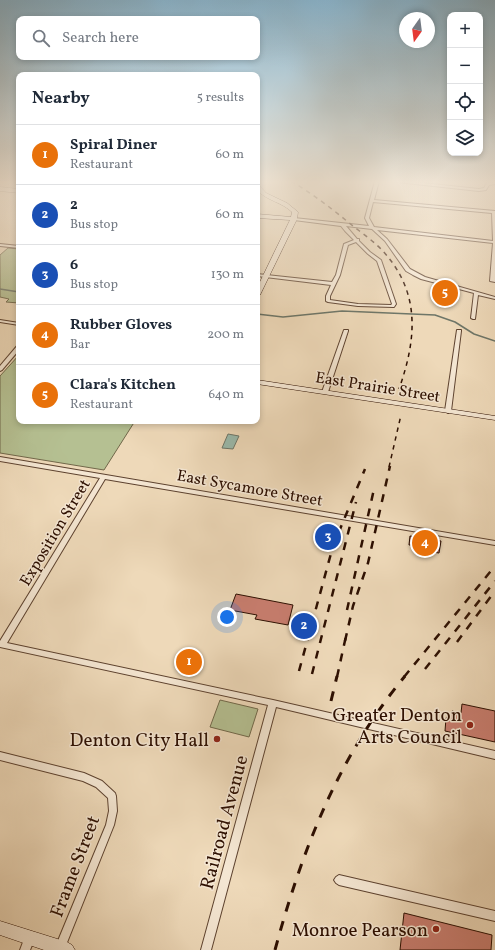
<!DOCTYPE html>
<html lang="en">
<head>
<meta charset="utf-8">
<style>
	:root { --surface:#fff; --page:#f2f2f3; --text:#1f2937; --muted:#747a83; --line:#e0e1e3; --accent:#8f2418 }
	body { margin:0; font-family:Vollkorn,serif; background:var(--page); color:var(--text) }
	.controls { position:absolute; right:12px; top:12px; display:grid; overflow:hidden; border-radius:8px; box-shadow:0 2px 6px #0003 }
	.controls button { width:36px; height:36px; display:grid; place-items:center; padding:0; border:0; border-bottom:1px solid var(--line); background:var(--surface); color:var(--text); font:20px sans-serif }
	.compass { position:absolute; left:399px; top:12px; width:36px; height:36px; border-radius:50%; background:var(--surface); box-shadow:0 2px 6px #0003; rotate:194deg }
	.you { position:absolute; left:227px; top:617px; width:14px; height:14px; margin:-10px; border:3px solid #fff; border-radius:50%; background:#1a73e8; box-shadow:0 0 0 6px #1a73e833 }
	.badge { display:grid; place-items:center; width:26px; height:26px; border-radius:50%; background:var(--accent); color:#fff; font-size:13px; font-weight:700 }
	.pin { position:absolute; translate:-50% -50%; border:2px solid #fff; box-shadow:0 1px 4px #0006 }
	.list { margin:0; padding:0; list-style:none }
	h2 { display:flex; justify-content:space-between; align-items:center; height:52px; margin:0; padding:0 16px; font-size:17px }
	h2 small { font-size:13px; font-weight:400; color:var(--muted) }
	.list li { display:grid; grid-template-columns:26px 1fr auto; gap:12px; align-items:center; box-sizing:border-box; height:60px; padding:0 16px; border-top:1px solid var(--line) }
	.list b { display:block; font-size:15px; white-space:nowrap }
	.list p { margin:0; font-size:13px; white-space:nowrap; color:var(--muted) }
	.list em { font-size:13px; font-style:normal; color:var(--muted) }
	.icon { flex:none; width:22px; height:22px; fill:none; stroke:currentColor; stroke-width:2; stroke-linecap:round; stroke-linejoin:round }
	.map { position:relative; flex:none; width:495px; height:950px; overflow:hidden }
	.search { position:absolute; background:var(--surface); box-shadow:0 2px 6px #0003; left:16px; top:16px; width:244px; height:44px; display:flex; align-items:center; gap:10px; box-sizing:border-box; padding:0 14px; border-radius:8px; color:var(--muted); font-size:15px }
	.panel { position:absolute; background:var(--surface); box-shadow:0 2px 6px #0003; left:16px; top:72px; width:244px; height:352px; border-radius:8px }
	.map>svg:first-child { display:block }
	.green { fill:#b5c092; stroke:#71684a }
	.water { fill:#9abaac; stroke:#6e7668 }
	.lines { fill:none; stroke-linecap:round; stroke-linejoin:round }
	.stream { stroke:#6e7668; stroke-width:1.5 }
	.building { fill:#c97e70; stroke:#2d0f01 }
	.street-casing { stroke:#5d422f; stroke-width:2 }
	.secondary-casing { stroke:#2d0f01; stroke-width:1 }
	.street { fill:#f4e6d2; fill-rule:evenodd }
	.secondary { fill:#f4e6d2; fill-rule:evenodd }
	.rail-far2 { stroke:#2d0f01; stroke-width:1.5; stroke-dasharray:4.5 4.5; stroke-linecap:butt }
	.rail-far1 { stroke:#2d0f01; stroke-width:2.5; stroke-dasharray:8 8; stroke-linecap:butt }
	.rail { stroke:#2d0f01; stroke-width:3; stroke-dasharray:10 10; stroke-linecap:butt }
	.poi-dot { fill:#8f2418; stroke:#f4e6d2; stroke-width:1.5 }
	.labels { text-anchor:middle; stroke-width:3; stroke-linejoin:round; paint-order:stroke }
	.street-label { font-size:16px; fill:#2d0f01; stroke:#f4e6d2 }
	.near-poi-label { font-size:19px; fill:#2d0f01; stroke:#f4e6d2; text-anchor:end }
	.near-street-label { font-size:19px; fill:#2d0f01; stroke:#f4e6d2 }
</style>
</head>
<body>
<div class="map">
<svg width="495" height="950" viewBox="0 0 495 950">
	<rect width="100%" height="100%" fill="#eed9b9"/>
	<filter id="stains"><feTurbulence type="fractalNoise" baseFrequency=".005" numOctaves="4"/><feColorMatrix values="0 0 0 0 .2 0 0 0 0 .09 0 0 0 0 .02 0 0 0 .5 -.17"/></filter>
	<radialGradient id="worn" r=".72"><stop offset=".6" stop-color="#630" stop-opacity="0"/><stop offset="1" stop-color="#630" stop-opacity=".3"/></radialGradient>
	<g class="green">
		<path d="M 8,248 L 19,249 L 19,303 L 6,302 L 9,299 L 0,297 L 0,255 Z"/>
		<path d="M 19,355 L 19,421 L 135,421 L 104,470 L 0,453 L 0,376 Z"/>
		<path d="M 220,700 L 258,709 L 249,737 L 210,727 Z"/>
	</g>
	<path class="water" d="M 228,434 L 239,436 L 233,449 L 222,448 Z"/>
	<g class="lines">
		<g class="stream">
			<path d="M 0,289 L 19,292"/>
			<path d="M 257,314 L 283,317 L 342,311 L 435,315 L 455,322 L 474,334 L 495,341"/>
		</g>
	</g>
	<g class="building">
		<path d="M 410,536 L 441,541 L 439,553 L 413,549 L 413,545 L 409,545 Z"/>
		<path d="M 236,594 L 293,605 L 288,625 L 255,619 L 257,615 L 230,610 Z"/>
		<path d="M 462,704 L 495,711 L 495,742 L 445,731 L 446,718 L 452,711 L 461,713 Z"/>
		<path d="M 404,913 L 492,935 L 491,950 L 400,950 Z"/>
	</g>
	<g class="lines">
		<defs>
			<g id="street">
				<path d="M 375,181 L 379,181 L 374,200 L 495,211 L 495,282 L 490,281 L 493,243 L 377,230 L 387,239 L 410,269 L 425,277 L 495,297 L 495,299 L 478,295 L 475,319 L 473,319 L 471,318 L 474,293 L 421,279 L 413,275 L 406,271 L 385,241 L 372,229 L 346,226 L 357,239 L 359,239 L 359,241 L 370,252 L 381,260 L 396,304 L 394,307 L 358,306 L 328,302 L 326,301 L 326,296 L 331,285 L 257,276 L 257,274 L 332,282 L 336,275 L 344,244 L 354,240 L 345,231 L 341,226 L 294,220 L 292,219 L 294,218 L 369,226 L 365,218 ZM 373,202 L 492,213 L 493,241 L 374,227 L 369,218 ZM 356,242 L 368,254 L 377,261 L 392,304 L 391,305 L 358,304 L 330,300 L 330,296 L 340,275 L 348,245 Z"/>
				<path d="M 404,181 L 479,189 L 484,188 L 487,183 L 495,182 L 495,184 L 489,185 L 486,190 L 479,191 L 388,181 Z"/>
				<path d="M 0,244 L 19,246 L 19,248 L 0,246 Z"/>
				<path d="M 0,320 L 19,323 L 19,325 L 0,322 Z"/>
				<path d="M 344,330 L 348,330 L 348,331 L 328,392 L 327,393 L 323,393 L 322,392 Z"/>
				<path d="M 457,330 L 461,330 L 461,331 L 451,411 L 448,413 L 445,411 Z"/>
				<path d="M 17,346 L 19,346 L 19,350 L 2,370 L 0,371 L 0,366 Z"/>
				<path d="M 0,457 L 495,541 L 495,545 L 105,479 L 7,643 L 273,700 L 495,751 L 495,759 L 276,707 L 211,950 L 201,950 L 268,705 L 0,647 L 0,641 L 100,478 L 0,461 Z"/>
				<path d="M 0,752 L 84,773 L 102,781 L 115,793 L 116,796 L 117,811 L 114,825 L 64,950 L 56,950 L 55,948 L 106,825 L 109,811 L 108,798 L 96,787 L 83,781 L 0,760 Z"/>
				<path d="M 339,875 L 495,911 L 495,921 L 339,885 L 336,883 L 334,880 L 336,877 Z"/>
				<path d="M 30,933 L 34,934 L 35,938 L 30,950 L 20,950 L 26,934 Z"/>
			</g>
			<g id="secondary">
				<path d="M 257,183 L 266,193 L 287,203 L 298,212 L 297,219 L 260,295 L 257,297 L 257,288 L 290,220 L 257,218 L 257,214 L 291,217 L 292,212 C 282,202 267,201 257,190 Z"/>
				<path d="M 0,187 L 19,189 L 19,193 L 0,191 Z"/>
				<path d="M 257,380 L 495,416 L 495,420 L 257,384 Z"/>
				<path d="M 0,921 L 67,942 L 72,945 L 75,950 L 44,950 L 0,935 Z"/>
			</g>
		</defs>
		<use href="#street" class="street-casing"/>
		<use href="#secondary" class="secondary-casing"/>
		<use href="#street" class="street"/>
		<use href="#secondary" class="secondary"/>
		<g class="rail-far2">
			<path d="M 291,181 C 311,193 330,207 348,222 C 359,231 371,239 381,249 C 421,291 417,338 399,389"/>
			<path d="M 389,467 L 401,415"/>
		</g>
		<g class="rail-far1">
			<path d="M 347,610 L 374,489"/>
			<path d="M 345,641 L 353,606 L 368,563 L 390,466"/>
			<path d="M 457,642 L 495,591"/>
			<path d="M 425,669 L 495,581"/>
			<path d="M 299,671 L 333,546 L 365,469"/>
			<path d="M 312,674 L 356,502"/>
			<path d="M 337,677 L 346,636"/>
			<path d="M 404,677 L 495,566"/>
		</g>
		<g class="rail">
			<path d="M 331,701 L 337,676"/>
			<path d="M 275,950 C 302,850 338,757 405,676"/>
		</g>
	</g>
	<linearGradient id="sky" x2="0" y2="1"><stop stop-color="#89b6d0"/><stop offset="0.58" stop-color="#f7eee0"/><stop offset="1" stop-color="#f7eee0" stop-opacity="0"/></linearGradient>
	<rect width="495" height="314" fill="url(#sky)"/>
	<g class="poi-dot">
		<circle cx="470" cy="725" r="4"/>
		<circle cx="217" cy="739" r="4"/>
		<circle cx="436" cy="929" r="4"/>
	</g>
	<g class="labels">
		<g class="street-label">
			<text transform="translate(378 386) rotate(9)" y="6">East Prairie Street</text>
			<text transform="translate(250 487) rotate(10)" y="6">East Sycamore Street</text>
			<text transform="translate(54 532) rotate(-59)" y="6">Exposition Street</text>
		</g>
		<g class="near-poi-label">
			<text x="462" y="721">Greater Denton<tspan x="462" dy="22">Arts Council</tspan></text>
			<text x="209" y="746">Denton City Hall</text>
			<text x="428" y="936">Monroe Pearson</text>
		</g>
		<g class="near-street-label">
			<text transform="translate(223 822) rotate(-75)" y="7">Railroad Avenue</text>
			<text transform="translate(74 866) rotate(-69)" y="7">Frame Street</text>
		</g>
	</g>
	<rect width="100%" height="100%" filter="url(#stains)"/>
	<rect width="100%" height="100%" fill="url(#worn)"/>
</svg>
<div class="controls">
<button>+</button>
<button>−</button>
<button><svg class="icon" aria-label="locate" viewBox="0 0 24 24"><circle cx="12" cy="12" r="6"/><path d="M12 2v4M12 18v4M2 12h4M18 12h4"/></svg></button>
<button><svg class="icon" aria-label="layers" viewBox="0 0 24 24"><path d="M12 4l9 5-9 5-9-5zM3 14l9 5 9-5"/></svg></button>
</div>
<svg class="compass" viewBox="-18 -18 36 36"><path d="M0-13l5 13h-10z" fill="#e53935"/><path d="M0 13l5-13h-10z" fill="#747a83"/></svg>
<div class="you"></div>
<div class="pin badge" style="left:189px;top:662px;background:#e8710a">1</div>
<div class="pin badge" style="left:304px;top:626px;background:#1a4fb4">2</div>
<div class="pin badge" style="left:328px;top:537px;background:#1a4fb4">3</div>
<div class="pin badge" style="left:425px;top:543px;background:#e8710a">4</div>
<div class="pin badge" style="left:445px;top:293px;background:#e8710a">5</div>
<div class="search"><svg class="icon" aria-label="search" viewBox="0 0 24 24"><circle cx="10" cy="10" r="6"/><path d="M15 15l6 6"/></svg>Search here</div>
<section class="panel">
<h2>Nearby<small>5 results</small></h2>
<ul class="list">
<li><span class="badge" style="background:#e8710a">1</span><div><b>Spiral Diner</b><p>Restaurant</p></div><em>60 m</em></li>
<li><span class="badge" style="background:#1a4fb4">2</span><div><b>2</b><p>Bus stop</p></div><em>60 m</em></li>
<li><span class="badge" style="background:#1a4fb4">3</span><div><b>6</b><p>Bus stop</p></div><em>130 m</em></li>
<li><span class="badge" style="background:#e8710a">4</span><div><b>Rubber Gloves</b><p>Bar</p></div><em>200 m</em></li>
<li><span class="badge" style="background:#e8710a">5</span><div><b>Clara's Kitchen</b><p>Restaurant</p></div><em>640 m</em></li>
</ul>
</section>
</div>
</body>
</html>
